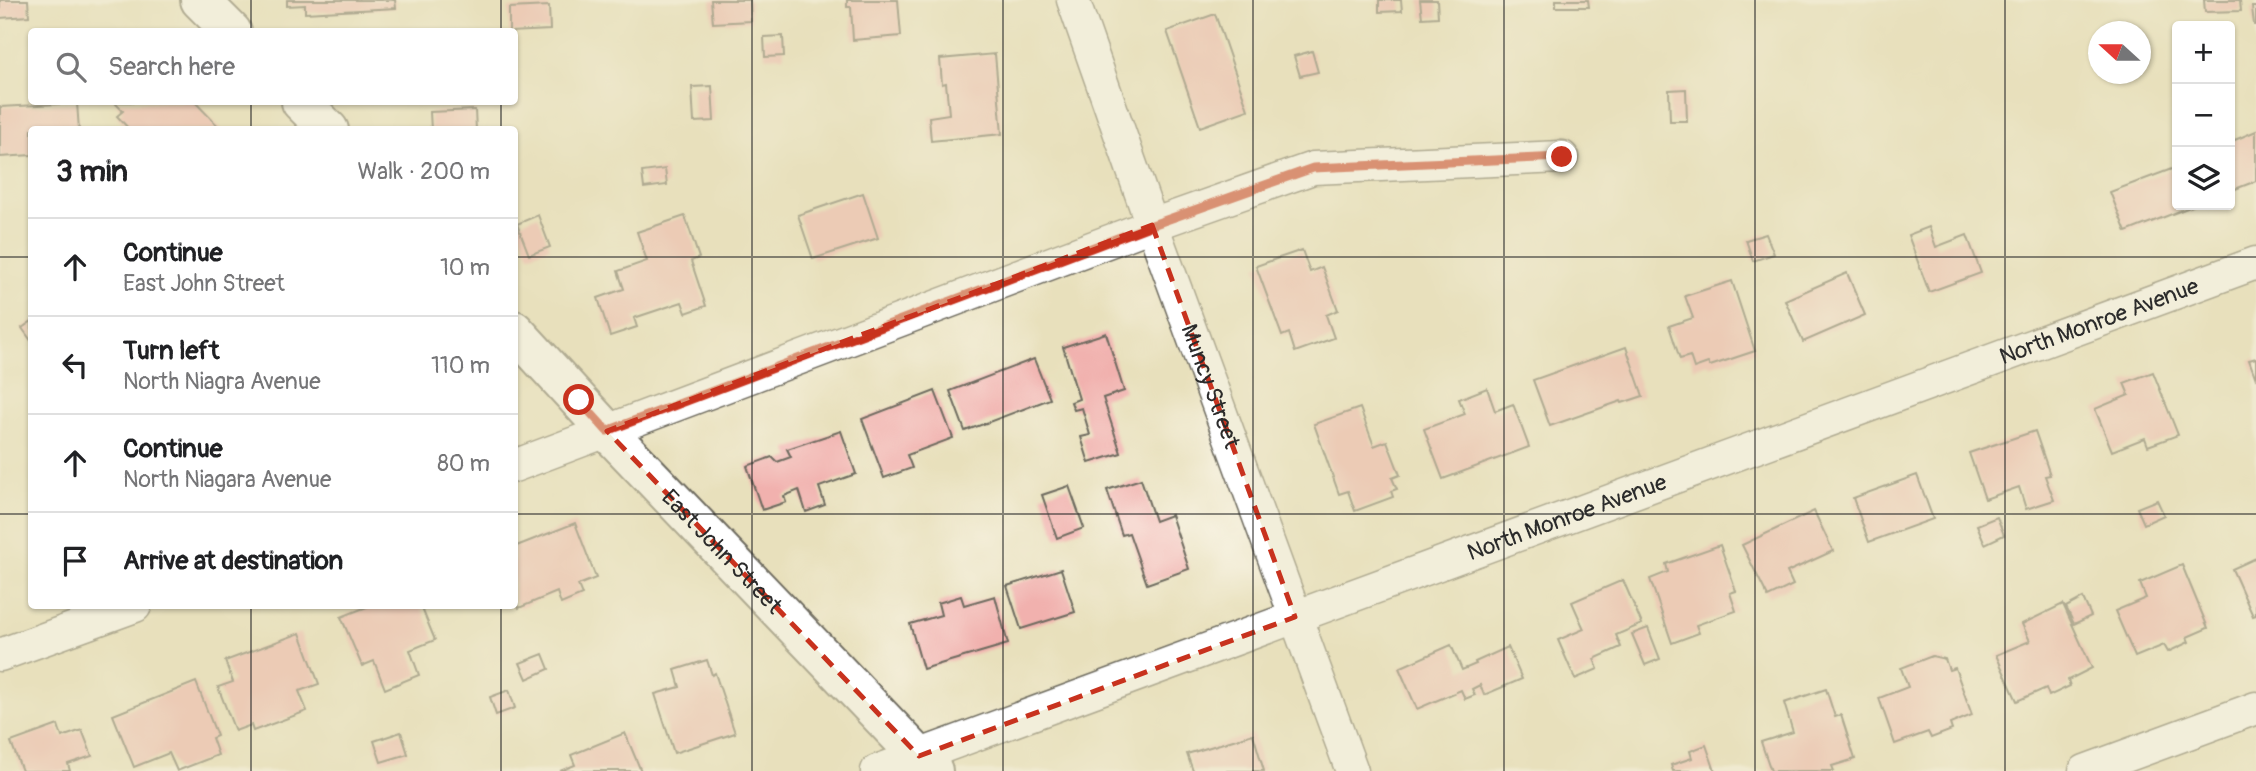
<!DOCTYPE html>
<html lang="en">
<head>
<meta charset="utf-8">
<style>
	:root { --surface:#fff; --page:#f2f2f2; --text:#202124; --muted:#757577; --line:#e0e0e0 }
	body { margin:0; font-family:Pangolin,sans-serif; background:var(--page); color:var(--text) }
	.controls { position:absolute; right:21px; top:21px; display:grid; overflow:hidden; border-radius:7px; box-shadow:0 2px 5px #0004 }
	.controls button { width:63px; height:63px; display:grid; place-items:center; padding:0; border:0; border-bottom:2px solid var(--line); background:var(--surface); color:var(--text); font:35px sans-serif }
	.compass { position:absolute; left:2088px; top:21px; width:63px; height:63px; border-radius:50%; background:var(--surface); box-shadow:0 2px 5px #0004; rotate:291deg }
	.stop { position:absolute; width:21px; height:21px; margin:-16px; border:5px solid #c8321e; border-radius:50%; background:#fff }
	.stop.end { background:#c8321e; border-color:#fff; box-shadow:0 2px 7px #0008 }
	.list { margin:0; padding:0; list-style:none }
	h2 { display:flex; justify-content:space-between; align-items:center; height:91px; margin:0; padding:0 28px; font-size:30px }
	h2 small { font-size:23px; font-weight:400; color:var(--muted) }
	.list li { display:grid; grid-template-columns:46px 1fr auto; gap:21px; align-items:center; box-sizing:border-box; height:98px; padding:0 28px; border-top:2px solid var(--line) }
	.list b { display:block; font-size:26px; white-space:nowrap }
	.list p { margin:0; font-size:23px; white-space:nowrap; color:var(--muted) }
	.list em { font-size:23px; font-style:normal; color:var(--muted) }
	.icon { flex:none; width:38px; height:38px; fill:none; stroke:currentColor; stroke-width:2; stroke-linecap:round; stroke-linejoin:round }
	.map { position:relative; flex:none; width:2256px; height:771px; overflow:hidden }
	.search { position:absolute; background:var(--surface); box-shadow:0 2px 5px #0004; left:28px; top:28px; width:490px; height:77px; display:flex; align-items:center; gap:18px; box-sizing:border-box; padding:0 24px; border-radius:7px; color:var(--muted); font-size:26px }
	.panel { position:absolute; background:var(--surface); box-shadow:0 2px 5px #0004; left:28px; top:126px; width:490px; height:483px; border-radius:7px }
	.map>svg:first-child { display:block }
	.building { fill:#f1b1ae }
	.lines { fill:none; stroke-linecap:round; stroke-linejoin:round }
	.minor-casing { stroke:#6d6a5e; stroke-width:35 }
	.tertiary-casing { stroke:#6d6a5e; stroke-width:42 }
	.minor { stroke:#fff; stroke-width:32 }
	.tertiary { stroke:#fff; stroke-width:38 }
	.route { stroke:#c8321e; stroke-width:9 }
	.marked { fill:none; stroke:#c8321e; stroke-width:5; stroke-dasharray:14 9; stroke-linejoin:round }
	.grid { fill:none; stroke:#2b2b2b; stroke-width:2; stroke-opacity:0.55 }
	.labels { text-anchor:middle; stroke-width:5; stroke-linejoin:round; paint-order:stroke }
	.street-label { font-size:23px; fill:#2b2b2b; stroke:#fbf7ec }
</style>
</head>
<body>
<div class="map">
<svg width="2256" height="771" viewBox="0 0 2256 771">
	<rect width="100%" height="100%" fill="#fbf7ec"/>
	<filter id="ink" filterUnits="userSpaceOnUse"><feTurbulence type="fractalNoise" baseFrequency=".0143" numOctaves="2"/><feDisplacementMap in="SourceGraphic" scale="14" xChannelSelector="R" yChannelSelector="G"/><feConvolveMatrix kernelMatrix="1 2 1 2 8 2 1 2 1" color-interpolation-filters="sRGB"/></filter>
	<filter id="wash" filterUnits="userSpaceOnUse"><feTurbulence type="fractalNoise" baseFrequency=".00686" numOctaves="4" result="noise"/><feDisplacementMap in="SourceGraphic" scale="28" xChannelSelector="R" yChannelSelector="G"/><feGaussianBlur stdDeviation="1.57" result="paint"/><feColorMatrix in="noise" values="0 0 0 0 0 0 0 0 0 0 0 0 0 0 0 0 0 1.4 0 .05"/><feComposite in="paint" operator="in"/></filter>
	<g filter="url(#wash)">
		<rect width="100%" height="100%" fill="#e8e0bc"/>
		<g id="blocks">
			<g class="building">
				<path d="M 0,0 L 28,0 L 29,16 L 0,18 Z"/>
				<path d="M 287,0 L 395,0 L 396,8 L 305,13 L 305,5 L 287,6 Z"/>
				<path d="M 711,0 L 750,0 L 751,21 L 713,23 Z"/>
				<path d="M 847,0 L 898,0 L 901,36 L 853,40 L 851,7 L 847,7 Z"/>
				<path d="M 1379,0 L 1401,0 L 1402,11 L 1379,12 Z"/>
				<path d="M 1420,0 L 1437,0 L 1438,17 L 1422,18 Z"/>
				<path d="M 1556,0 L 1588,0 L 1589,7 L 1556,7 Z"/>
				<path d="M 2204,0 L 2240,0 L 2241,11 L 2205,12 Z"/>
				<path d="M 549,6 L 550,30 L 509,32 L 509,8 Z"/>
				<path d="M 2252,7 L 2256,7 L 2256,25 L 2254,25 Z"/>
				<path d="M 1215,14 L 1248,110 L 1200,127 L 1167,31 Z"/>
				<path d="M 783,36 L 784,56 L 765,57 L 764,37 Z"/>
				<path d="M 1312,51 L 1318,72 L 1300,76 L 1294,56 Z"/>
				<path d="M 995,54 L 1002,134 L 931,141 L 929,117 L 949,114 L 946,83 L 942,84 L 940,59 Z"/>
				<path d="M 712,86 L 714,121 L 694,122 L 692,87 Z"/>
				<path d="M 1686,89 L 1687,121 L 1670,121 L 1669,90 Z"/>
				<path d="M 118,102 L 195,102 L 222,130 L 130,130 L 117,116 L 123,111 L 116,104 Z"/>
				<path d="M 77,103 L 79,130 L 32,130 L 32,155 L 0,157 L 0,107 Z"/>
				<path d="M 475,110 L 476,130 L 431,130 L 430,112 Z"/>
				<path d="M 2256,131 L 2256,181 L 2230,191 L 2230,142 Z"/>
				<path d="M 2177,167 L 2177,205 L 2195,205 L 2126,232 L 2110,192 Z"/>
				<path d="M 665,169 L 667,185 L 644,188 L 642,172 Z"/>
				<path d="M 863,193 L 878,238 L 813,259 L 798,215 Z"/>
				<path d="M 538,215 L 550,247 L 529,255 L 517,224 Z"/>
				<path d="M 685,216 L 699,258 L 691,261 L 706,306 L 686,313 L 682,302 L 634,318 L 637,327 L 610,336 L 598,298 L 624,289 L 618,271 L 647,261 L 637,232 Z"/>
				<path d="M 1929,227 L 1936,247 L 1967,235 L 1981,273 L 1929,292 L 1908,235 Z"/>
				<path d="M 1766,234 L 1774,254 L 1753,261 L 1746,240 Z"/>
				<path d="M 1302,250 L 1310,272 L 1322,267 L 1338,310 L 1326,315 L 1334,338 L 1295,352 L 1289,333 L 1282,336 L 1256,266 Z"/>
				<path d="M 1847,273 L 1865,315 L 1803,342 L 1785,300 Z"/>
				<path d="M 1732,281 L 1755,351 L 1710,366 L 1708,363 L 1694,368 L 1690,356 L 1680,359 L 1669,326 L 1693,318 L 1685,296 Z"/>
				<path d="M 32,321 L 32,342 L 22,328 Z"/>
				<path d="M 1106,333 L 1124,391 L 1103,398 L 1121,453 L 1089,463 L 1081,437 L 1090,435 L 1082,408 L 1074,410 L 1071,402 L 1079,399 L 1063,347 Z"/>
				<path d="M 1626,347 L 1643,396 L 1622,403 L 1621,401 L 1550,426 L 1533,380 Z"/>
				<path d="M 2256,358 L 2256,379 L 2249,360 Z"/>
				<path d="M 1034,359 L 1050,399 L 965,431 L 950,391 Z"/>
				<path d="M 2153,372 L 2178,435 L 2148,446 L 2145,438 L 2112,451 L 2095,409 L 2129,395 L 2124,383 Z"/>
				<path d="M 1487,388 L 1495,411 L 1513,404 L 1529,447 L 1443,479 L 1424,429 L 1465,414 L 1459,399 Z"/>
				<path d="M 935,391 L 953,438 L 907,455 L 912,468 L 884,478 L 862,419 Z"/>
				<path d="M 1360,408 L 1374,446 L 1387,441 L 1400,475 L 1392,478 L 1397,489 L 1391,491 L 1393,497 L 1355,511 L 1348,491 L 1339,494 L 1314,424 Z"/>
				<path d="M 841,431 L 856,474 L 819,487 L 825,505 L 806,512 L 799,490 L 784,496 L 786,502 L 762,510 L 747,466 L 772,457 L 777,462 L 791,457 L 787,449 Z"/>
				<path d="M 2035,431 L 2050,475 L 2045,476 L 2054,500 L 2026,509 L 2019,487 L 1985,499 L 1969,453 Z"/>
				<path d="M 1917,475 L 1933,519 L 1869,542 L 1853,498 Z"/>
				<path d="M 1141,479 L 1155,521 L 1171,515 L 1189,569 L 1147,584 L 1129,533 L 1122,535 L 1107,490 Z"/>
				<path d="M 1069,486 L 1084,528 L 1057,538 L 1042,495 Z"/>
				<path d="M 2157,500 L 2164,515 L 2144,524 L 2137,508 Z"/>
				<path d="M 1814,511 L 1833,551 L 1787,572 L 1793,585 L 1768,597 L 1742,545 Z"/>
				<path d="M 1997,517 L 2004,535 L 1985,544 L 1977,525 Z"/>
				<path d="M 575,523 L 596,578 L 578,585 L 582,595 L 561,604 L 557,592 L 519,608 L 514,597 L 514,547 Z"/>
				<path d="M 1720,545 L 1736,591 L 1730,593 L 1736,611 L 1696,625 L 1699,633 L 1672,643 L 1650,579 L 1668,572 L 1666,564 Z"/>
				<path d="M 2256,558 L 2256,615 L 2253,616 L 2232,569 Z"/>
				<path d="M 2182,565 L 2208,628 L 2187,637 L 2189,642 L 2168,652 L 2164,645 L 2135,657 L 2115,611 L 2146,598 L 2140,583 Z"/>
				<path d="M 1061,569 L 1075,612 L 1021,629 L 1007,586 Z"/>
				<path d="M 1623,580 L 1642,624 L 1616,635 L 1621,647 L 1594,659 L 1598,669 L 1575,679 L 1558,640 L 1584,629 L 1572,602 Z"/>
				<path d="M 961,596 L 964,605 L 995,596 L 1008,644 L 923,669 L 910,624 L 941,615 L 938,603 Z"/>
				<path d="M 2083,598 L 2091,616 L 2074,624 L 2066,607 Z"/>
				<path d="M 2063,604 L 2092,668 L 2068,680 L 2070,686 L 2049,696 L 2046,688 L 2017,701 L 1996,655 L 2030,641 L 2022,624 Z"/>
				<path d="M 369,606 L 421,606 L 435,640 L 410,650 L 419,675 L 385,689 L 374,661 L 362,666 L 341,617 Z"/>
				<path d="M 1648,628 L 1660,659 L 1645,665 L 1632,634 Z"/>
				<path d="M 300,633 L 319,684 L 299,691 L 307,711 L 253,731 L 251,725 L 235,731 L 218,687 L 233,682 L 225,661 Z"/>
				<path d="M 1451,645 L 1462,670 L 1476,664 L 1475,662 L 1508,647 L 1522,679 L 1484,695 L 1480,685 L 1472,689 L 1475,695 L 1465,699 L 1461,690 L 1417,709 L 1399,668 Z"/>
				<path d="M 543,654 L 549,669 L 527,679 L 520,663 Z"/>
				<path d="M 1932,656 L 1945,659 L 1949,670 L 1955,668 L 1972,715 L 1950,724 L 1952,730 L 1931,738 L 1928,732 L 1895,744 L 1879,698 L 1908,687 L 1901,668 Z"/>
				<path d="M 707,660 L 712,675 L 715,673 L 735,733 L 674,753 L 655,694 L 680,687 L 675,670 Z"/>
				<path d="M 196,682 L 217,736 L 212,738 L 218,755 L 177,771 L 169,753 L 134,767 L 113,715 Z"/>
				<path d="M 1826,689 L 1835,717 L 1841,715 L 1855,759 L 1832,766 L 1834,771 L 1771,771 L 1761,742 L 1793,732 L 1784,703 Z"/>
				<path d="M 509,690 L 515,708 L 496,715 L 490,697 Z"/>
				<path d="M 58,725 L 62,737 L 82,730 L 92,756 L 68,764 L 70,771 L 22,771 L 11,742 Z"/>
				<path d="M 401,732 L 408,754 L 381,762 L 374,741 Z"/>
				<path d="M 625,733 L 641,771 L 560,771 L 575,765 L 571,755 Z"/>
				<path d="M 1253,734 L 1264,771 L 1193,771 L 1187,754 Z"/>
				<path d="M 1706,745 L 1715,771 L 1673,771 L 1671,765 L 1692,758 L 1690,751 Z"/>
			</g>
		</g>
	</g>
	<g filter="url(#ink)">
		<use href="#blocks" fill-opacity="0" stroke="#6d6a5e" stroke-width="2"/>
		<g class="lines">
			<defs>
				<g id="minor">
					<path id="s1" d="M 1073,0 L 1152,225 L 1352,771"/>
					<path d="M 514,466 L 1152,225 L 1313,168 L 1562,157"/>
					<path d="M 0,655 L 135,606"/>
					<path id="s2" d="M 877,771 L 2256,263"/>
					<path d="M 2085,771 L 2256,708"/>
				</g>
				<g id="tertiary">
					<path d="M 200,0 L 232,32"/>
					<path d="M 301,102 L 329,130"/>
					<path id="s3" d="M 514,330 L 607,431 L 933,771"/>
				</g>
			</defs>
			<use href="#minor" class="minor-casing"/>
			<use href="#tertiary" class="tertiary-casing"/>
			<use href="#minor" class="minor"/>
			<use href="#tertiary" class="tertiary"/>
		</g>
	</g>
	<g class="lines" filter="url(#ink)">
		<path class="route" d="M 579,400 L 607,431 L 1152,225 L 1313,168 L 1562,157"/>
	</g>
	<path d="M0 0H2256V771H0ZM 1152,225 L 1295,617 L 919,756 L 607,431 Z" fill="#e8e0bc" fill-opacity=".55" fill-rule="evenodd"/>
	<path class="marked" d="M 1152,225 L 1295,617 L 919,756 L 607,431 Z"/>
	<path class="grid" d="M 251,0 L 251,32M 501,0 L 501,32M 752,0 L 752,771M 1003,0 L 1003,771M 1253,0 L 1253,771M 1504,0 L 1504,771M 1755,0 L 1755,771M 2005,0 L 2005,771M 251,102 L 251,130M 501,102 L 501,130M 0,257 L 32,257M 514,257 L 2256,257M 0,514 L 32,514M 514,514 L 2256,514M 251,606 L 251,771M 501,606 L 501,771"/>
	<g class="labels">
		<g class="street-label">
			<text dy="8" stroke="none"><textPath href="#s2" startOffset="1302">North Monroe Avenue</textPath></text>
			<text dy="8" stroke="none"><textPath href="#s1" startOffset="410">Muncy Street</textPath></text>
			<text dy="8" stroke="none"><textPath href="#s2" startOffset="735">North Monroe Avenue</textPath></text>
			<text dy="8" stroke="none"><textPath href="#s3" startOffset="304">East John Street</textPath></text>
		</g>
	</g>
</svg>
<div class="controls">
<button>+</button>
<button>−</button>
<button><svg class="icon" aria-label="layers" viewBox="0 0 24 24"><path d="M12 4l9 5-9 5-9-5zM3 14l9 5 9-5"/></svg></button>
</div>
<svg class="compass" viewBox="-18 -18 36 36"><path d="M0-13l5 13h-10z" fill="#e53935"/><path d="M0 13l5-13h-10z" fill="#757577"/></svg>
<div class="stop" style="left:579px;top:400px"></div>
<div class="stop end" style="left:1562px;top:157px"></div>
<div class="search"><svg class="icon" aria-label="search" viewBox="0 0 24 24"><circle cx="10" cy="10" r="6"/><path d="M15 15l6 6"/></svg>Search here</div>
<section class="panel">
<h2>3 min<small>Walk · 200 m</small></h2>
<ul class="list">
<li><svg class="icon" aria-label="ahead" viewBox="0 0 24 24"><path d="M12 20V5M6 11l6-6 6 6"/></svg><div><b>Continue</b><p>East John Street</p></div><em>10 m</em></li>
<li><svg class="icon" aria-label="left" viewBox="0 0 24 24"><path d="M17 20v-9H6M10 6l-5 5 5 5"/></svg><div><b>Turn left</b><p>North Niagra Avenue</p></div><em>110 m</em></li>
<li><svg class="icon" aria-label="ahead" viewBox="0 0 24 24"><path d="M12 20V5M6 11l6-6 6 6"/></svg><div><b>Continue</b><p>North Niagara Avenue</p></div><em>80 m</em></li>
<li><svg class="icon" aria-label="arrive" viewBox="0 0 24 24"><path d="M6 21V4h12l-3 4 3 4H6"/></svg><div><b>Arrive at destination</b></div></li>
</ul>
</section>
</div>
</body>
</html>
